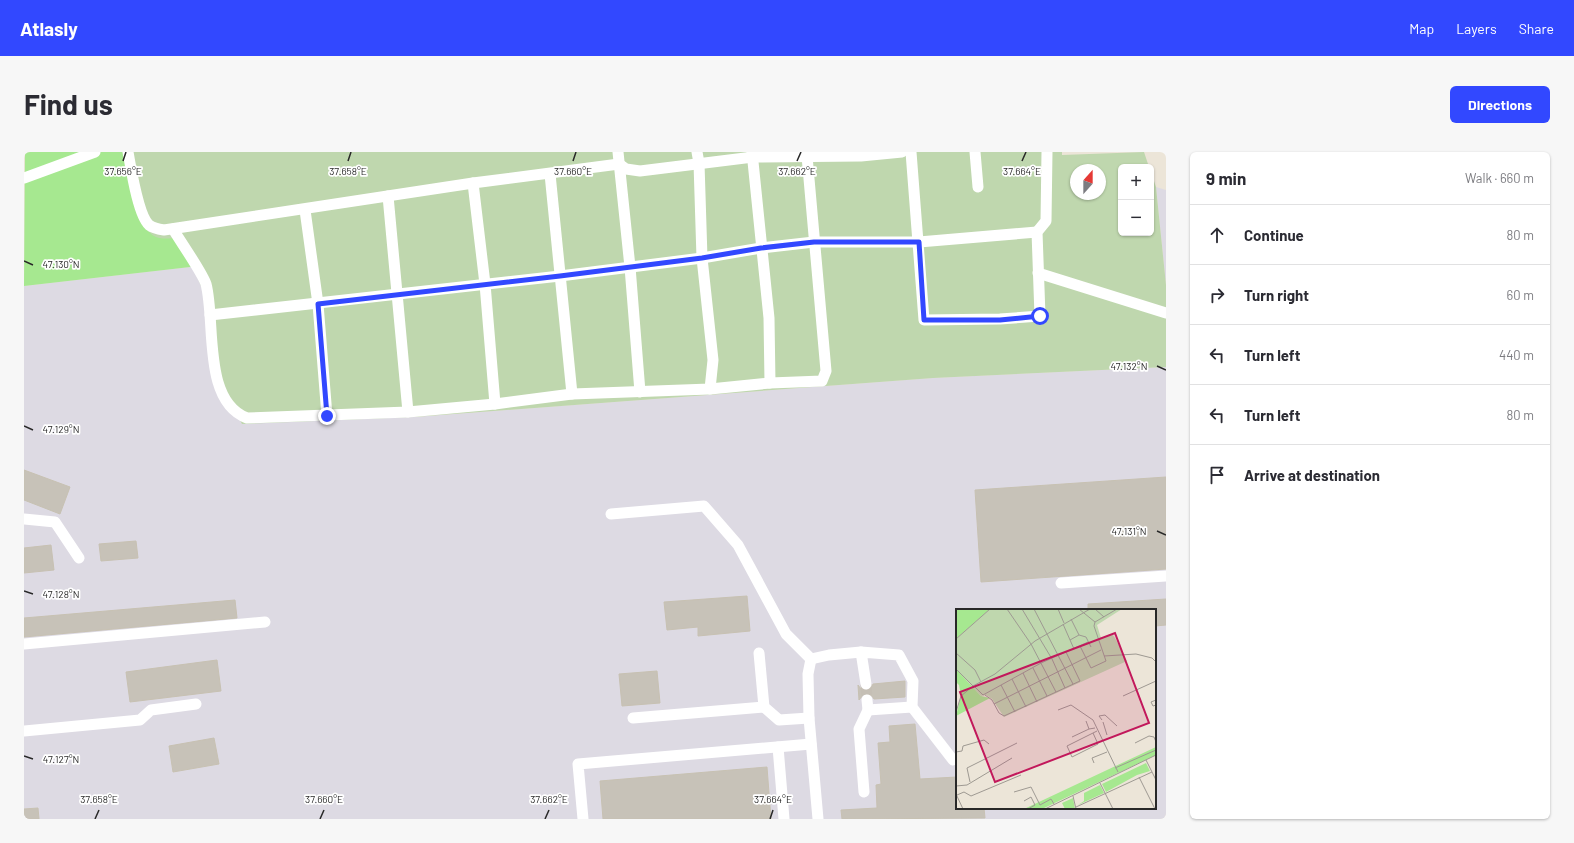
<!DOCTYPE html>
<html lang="en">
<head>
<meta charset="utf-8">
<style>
	:root { --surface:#fff; --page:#f7f7f7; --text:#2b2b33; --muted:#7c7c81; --line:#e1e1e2; --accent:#3248ff }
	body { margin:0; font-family:Barlow,sans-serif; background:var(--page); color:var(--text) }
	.controls { position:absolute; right:12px; top:12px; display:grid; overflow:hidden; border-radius:6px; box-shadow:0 1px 3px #0004 }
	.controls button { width:36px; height:36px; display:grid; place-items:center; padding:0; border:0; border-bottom:1px solid var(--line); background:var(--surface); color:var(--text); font:20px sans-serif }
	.compass { position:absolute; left:1046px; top:12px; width:36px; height:36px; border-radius:50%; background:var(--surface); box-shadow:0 1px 3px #0004; rotate:21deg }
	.stop { position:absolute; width:12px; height:12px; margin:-9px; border:3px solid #3248ff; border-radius:50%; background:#fff }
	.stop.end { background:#3248ff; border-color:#fff; box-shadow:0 1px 4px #0008 }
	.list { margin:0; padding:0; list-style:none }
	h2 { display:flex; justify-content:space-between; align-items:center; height:52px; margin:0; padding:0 16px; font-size:17px }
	h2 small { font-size:13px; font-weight:400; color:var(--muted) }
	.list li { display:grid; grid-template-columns:26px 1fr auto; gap:12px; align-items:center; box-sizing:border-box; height:60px; padding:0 16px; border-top:1px solid var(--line) }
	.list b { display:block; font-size:15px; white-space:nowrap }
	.list em { font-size:13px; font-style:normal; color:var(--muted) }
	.icon { flex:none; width:22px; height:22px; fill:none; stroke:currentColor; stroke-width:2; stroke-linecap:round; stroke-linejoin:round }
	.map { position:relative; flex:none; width:1142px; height:667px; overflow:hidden; border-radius:6px }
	header { display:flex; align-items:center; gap:24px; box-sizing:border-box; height:56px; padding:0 20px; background:var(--accent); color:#fff }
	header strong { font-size:19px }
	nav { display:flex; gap:22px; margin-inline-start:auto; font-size:14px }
	.intro { display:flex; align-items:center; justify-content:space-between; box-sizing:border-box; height:96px; padding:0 24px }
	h1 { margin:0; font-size:28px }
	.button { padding:10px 18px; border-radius:6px; background:var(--accent); color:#fff; font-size:14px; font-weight:700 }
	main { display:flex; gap:24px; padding:0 24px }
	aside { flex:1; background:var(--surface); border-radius:6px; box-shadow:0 1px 3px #0004 }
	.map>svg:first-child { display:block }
	.industrial { fill:#dddae3; fill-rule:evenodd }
	.green { fill:#a6e890 }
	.cemetery { fill:#bfd7ae; fill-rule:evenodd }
	.building { fill:#c7c2b8; stroke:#c7c1b2 }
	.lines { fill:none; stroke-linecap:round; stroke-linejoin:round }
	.minor-tunnel { stroke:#c5bfb5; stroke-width:11; stroke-dasharray:11 5.5; stroke-linecap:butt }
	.minor { stroke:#fff; stroke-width:11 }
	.route { stroke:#3248ff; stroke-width:5 }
	.ticks { fill:none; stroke:#282828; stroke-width:1.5 }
	.inset-road { fill:none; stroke:#9e9992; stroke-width:1 }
	.view { fill:#c2185b; fill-opacity:0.15; stroke:#c2185b; stroke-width:2 }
	.inset-edge { fill:none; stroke:#282828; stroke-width:2 }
	.ticks-label { font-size:10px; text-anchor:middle; fill:#282828; stroke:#fff; stroke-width:3.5; stroke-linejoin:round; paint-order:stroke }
</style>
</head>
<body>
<header>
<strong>Atlasly</strong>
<nav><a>Map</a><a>Layers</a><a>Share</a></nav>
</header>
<div class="intro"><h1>Find us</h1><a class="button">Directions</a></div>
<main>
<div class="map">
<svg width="1142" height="667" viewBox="0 0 1142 667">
	<rect width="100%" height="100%" fill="#ece5d8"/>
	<g class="industrial">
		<path d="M 1132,35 L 1142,38 L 1142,133 Z"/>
		<path d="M 175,114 L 390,265 L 909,226 L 1142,215 L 1142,667 L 0,667 L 0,134 ZM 933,458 L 1131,458 L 1131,656 L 933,656 Z"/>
	</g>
	<path class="green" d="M 1,0 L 99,0 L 115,64 L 157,85 L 175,114 L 0,134 Z"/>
	<path class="cemetery" d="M 99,0 L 1038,0 L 1038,3 L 1120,0 L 1125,15 L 1097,15 L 1097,81 L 1127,81 L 1127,20 L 1132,35 L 1142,133 L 1142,215 L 909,226 L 390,265 L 218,272 L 194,227 L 188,161 L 157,85 C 149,86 140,88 132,85 C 112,77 104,20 99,0 ZM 1052,18 L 1076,18 L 1076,42 L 1052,42 Z"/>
	<g class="building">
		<path d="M 0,318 L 46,335 L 36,362 L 0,348 Z"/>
		<path d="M 1142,325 L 1142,417 L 957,430 L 951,338 Z"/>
		<path d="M 112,389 L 114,406 L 77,409 L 75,392 Z"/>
		<path d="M 27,393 L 30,418 L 0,421 L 0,396 Z"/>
		<path d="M 723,444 L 726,479 L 674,484 L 674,475 L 643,478 L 640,450 Z"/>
		<path d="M 1142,447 L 1142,473 L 1131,474 L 1131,458 L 1064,458 L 1064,452 Z"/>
		<path d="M 211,448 L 213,466 L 0,485 L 0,466 Z"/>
		<path d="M 193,508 L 197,539 L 106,550 L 102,520 Z"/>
		<path d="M 633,519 L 636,551 L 598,554 L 595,522 Z"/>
		<path d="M 881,529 L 881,545 L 850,547 L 848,544 L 843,541 L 839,543 L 835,548 L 834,533 L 837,537 L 843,539 L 847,537 L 849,532 Z"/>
		<path d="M 891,572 L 896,627 L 933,625 L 933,656 L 960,656 L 961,666 L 818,667 L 817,658 L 853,656 L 852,633 L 857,632 L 854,591 L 866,590 L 865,574 Z"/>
		<path d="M 190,586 L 195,612 L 149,620 L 145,594 Z"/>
		<path d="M 743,615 L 747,667 L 579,667 L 576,629 Z"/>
		<path d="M 14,656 L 15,667 L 0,667 L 0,657 Z"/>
	</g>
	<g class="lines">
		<path class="minor-tunnel" d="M 842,532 L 843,548"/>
		<g class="minor">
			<path d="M 104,0 C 107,16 114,63 125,73 C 129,76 134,77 140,78 L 449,31 L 595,12 L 602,17 L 616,19 L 729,5 L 837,4 L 878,0"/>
			<path d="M 594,0 L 606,115 L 616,240"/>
			<path d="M 673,0 L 675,11 L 678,106 L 689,208 L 686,237"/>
			<path d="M 728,0 L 745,166 L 746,231"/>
			<path d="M 887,0 L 900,168 L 976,167 L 1016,164 L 1013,80 L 1022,69 L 1023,0"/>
			<path d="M 951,0 L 954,35"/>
			<path d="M 526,22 L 548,242"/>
			<path d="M 0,26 L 71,0"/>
			<path d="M 449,31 L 461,132 L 471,252"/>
			<path d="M 364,44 L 384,260"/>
			<path d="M 281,58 L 294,152 L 303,264"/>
			<path d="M 149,77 C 156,89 178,120 182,132 C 192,170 178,249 223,266 L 384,260 L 471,252 L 548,242 L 686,237 L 746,231 L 798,229 L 802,219 L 783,4"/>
			<path d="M 1014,121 L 1142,161"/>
			<path d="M 186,163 L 536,124 L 678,106 L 737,96 L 790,90 L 895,90 L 1013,80"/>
			<path d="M 587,362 L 680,354 L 714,393 L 762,482 L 787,507"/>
			<path d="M 0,367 L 31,370 L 55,406"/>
			<path d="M 1037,431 L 1142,424"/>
			<path d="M 0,492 L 241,470"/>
			<path d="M 735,501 L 740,555 L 755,568 L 785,566"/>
			<path d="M 787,507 L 784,522 L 785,566 L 794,667"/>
			<path d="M 787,507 L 805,503 L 837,500"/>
			<path d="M 842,532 L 837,500 L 875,503 L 889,529 L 888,555 L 929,608"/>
			<path d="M 844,558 L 888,555"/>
			<path d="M 609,566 L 740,555"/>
			<path d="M 0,579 L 116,568 L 127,558 L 172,552"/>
			<path d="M 754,595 L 760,667"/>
			<path d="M 840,640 L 835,577 L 844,558 L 843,548"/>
			<path d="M 559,667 L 554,612 L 787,592"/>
		</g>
	</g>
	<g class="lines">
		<path class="route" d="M 303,264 L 294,152 L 536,124 L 678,106 L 737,96 L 790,90 L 895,90 L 900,168 L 976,168 L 1016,164"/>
	</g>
	<path class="ticks" d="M 99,9 L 102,0M 324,9 L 327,0M 549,9 L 552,0M 773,9 L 777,0M 998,9 L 1002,0M 0,109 L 9,113M 1133,214 L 1142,218M 0,274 L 9,278M 1133,379 L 1142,383M 0,439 L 9,442M 0,604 L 9,607M 71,667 L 75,658M 296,667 L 300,658M 521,667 L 525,658M 746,667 L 749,658"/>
	<g transform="translate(932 457)">
		<rect width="200" height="200" fill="#ece5d8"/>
		<path d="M 0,0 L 34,0 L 0,30 ZM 0,60 L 25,87 L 34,89 L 0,107 L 5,87 L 3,76 L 0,73 ZM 200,138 L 200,146 L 86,200 L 68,200 ZM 190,154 L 194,162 L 181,166 L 150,183 L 146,175 ZM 144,176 L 148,184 L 122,196 L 128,192 L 128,184 ZM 117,189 L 119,200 L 109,200 L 106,194 Z" fill="#a6e890"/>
		<path d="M 34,0 L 166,0 L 141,16 L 145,29 L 156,25 L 159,29 L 171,52 L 48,108 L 36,90 L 30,86 L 25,87 L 0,60 L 0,30 Z" fill="#bfd7ae"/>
		<path class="inset-road" d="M 51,0 L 75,35M 66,0 L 96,50 L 109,79M 78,0 L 117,75M 102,0 L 108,14M 123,0 L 139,13M 139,0 L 148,8M 139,13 L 161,0M 107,15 L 118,40M 123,26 L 130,28 L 135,38M 0,30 L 34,0M 114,31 L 123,26 L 115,10M 75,35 L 100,83M 124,37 L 135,59 L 150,52 L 138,17 L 139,13M 0,44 L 19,61 L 25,73M 148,47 L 180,45 L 196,49 L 200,53M 77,59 L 91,87M 0,60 L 17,77M 67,64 L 81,93M 56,70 L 70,98M 45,76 L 59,103M 18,77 L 27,86 L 85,54 L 132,33M 29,86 L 36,91 L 43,104 L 48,107 L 124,72 L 110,43M 167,87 L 200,72M 200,91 L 195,93 L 197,97 L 200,96M 38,95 L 145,41M 102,101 L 115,96 L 137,111 L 162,163M 0,103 L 5,87 L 17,77 L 39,65 L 79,32 L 134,0M 146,111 L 143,107 L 149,106 L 161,117M 130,112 L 133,120 L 139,119M 147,113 L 151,126M 137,124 L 142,135 L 116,148 L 111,137 L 141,122M 116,128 L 133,120M 179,134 L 193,127 L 198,128 L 200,133M 0,143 L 6,142 L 7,137 L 28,131 L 33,135M 190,151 L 200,171M 138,154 L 136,149 L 151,143M 159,159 L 200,141M 183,168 L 199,200M 14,173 L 11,159 L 61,134M 144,174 L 157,200M 0,177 L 11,176 L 56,149M 58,183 L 75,178 L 84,196 L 95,190 L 98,195M 0,185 L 7,200M 1,186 L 8,183 L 15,187 L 65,166M 117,187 L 120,200M 68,192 L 75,188 L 79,196 L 72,200M 120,198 L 196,163M 89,200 L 200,146"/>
		<path class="view" d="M 159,24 L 193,114 L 39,173 L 4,83 Z"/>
		<rect width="200" height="200" class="inset-edge"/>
	</g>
	<g class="ticks-label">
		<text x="773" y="23">37.662°E</text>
		<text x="99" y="23">37.656°E</text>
		<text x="324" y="23">37.658°E</text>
		<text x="549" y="23">37.660°E</text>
		<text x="998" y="23">37.664°E</text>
		<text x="37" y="116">47.130°N</text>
		<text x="1105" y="218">47.132°N</text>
		<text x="37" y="281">47.129°N</text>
		<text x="1105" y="383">47.131°N</text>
		<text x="37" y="446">47.128°N</text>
		<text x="37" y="611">47.127°N</text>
		<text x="75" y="651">37.658°E</text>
		<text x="300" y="651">37.660°E</text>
		<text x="525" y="651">37.662°E</text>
		<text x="749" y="651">37.664°E</text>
	</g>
</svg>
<div class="controls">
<button>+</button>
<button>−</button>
</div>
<svg class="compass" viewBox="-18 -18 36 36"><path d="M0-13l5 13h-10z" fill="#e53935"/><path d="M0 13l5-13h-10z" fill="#7c7c81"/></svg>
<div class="stop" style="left:1016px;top:164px"></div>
<div class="stop end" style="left:303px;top:264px"></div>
</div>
<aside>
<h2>9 min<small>Walk · 660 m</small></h2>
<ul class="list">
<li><svg class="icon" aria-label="ahead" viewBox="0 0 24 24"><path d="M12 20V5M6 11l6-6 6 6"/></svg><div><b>Continue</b></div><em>80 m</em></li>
<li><svg class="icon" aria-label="right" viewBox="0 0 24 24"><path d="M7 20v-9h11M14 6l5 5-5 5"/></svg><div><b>Turn right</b></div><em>60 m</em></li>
<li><svg class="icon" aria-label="left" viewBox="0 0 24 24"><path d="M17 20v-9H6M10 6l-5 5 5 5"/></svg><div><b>Turn left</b></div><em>440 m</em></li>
<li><svg class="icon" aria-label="left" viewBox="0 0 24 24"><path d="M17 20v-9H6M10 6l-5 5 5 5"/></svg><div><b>Turn left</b></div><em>80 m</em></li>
<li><svg class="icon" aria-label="arrive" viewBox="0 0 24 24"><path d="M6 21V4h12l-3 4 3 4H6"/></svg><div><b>Arrive at destination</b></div></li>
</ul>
</aside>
</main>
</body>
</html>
